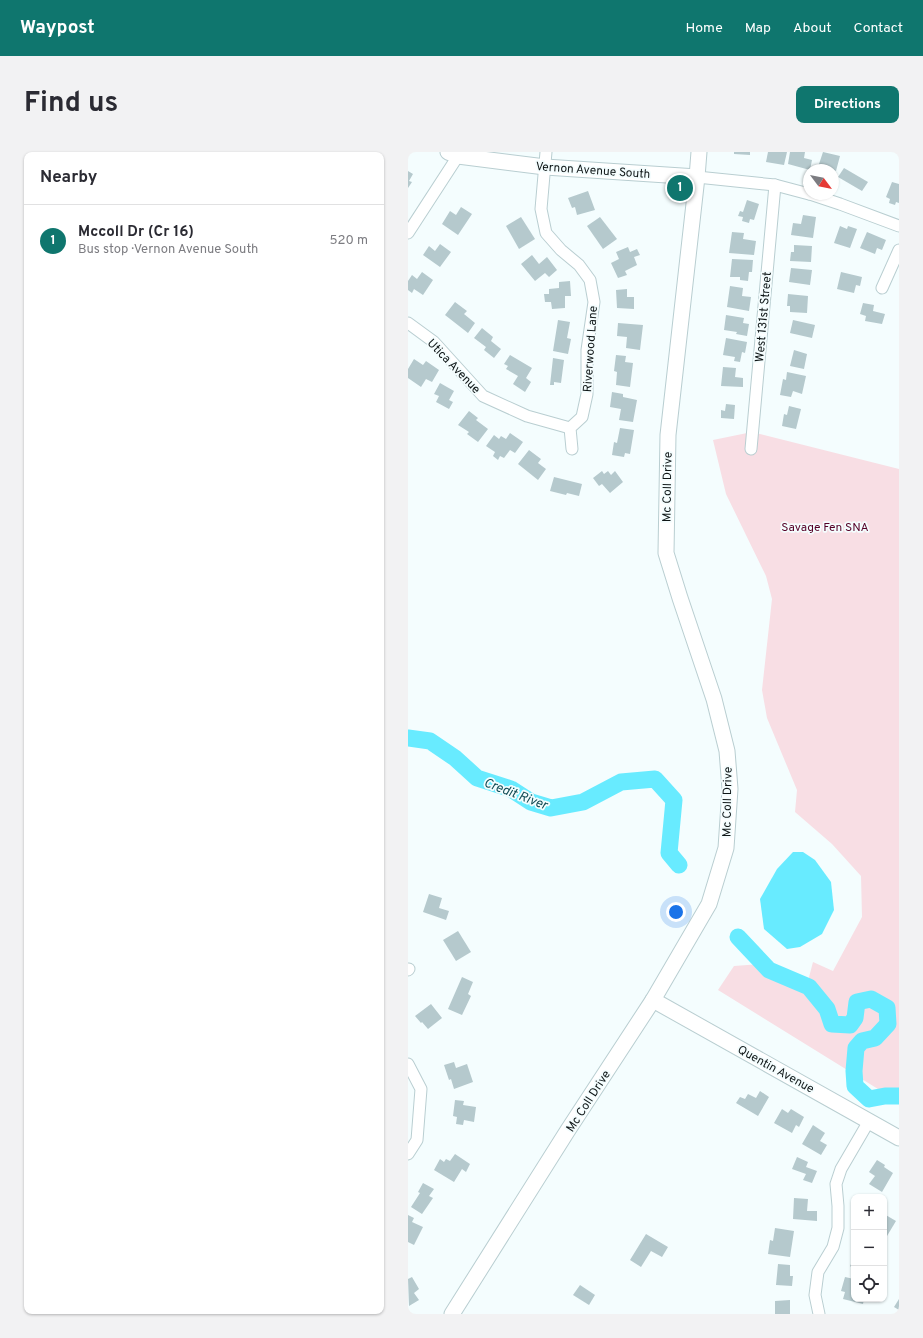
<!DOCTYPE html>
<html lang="en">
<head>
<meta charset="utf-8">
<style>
	:root { --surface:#fff; --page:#f2f2f3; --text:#2b2b33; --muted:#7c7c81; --line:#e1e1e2; --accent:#0f766e }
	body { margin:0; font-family:Overpass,sans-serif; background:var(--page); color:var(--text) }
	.controls { position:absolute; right:12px; bottom:12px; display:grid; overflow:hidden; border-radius:8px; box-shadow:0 1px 3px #0004 }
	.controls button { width:36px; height:36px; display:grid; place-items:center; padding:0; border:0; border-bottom:1px solid var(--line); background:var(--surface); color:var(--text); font:20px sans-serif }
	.compass { position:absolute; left:395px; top:12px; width:36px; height:36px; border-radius:50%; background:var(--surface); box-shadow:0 1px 3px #0004; rotate:122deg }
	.you { position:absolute; left:268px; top:760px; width:14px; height:14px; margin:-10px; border:3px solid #fff; border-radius:50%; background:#1a73e8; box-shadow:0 0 0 6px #1a73e833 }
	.badge { display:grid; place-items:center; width:26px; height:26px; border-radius:50%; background:var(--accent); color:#fff; font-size:13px; font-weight:700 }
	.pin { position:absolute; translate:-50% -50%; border:2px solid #fff; box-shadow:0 1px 4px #0006 }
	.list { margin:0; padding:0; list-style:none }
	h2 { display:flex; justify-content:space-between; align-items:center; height:52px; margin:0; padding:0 16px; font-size:17px }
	h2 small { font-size:13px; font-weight:400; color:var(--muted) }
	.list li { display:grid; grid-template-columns:26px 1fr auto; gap:12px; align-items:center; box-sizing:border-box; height:72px; padding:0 16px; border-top:1px solid var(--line) }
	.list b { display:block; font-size:15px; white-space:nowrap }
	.list p { margin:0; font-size:13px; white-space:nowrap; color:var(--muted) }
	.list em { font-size:13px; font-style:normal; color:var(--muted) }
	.icon { flex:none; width:22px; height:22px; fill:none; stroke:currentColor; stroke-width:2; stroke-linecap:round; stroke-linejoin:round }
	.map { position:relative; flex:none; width:491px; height:1162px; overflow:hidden; border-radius:8px }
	header { display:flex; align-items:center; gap:24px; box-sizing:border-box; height:56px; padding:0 20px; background:var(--accent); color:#fff }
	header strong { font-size:19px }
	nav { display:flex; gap:22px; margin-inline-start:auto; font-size:14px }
	.intro { display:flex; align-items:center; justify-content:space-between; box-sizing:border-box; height:96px; padding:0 24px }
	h1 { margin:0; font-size:28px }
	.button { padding:10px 18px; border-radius:8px; background:var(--accent); color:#fff; font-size:14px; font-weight:700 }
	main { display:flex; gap:24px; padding:0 24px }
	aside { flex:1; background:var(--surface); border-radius:8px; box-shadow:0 1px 3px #0004 }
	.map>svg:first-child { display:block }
	.green { fill:#f8dee4 }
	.water { fill:#68ebff }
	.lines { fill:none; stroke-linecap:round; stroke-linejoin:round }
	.river { stroke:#68ebff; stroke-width:17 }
	.building { fill:#b5c9cd }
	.street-casing { stroke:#b9ced1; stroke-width:13 }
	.secondary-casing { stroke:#b9ced1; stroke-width:17 }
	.street { stroke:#fff; stroke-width:11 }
	.secondary { stroke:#fff; stroke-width:15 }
	.labels { text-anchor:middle; stroke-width:3.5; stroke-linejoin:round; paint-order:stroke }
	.street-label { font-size:12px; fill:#0f1617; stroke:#f4fdfe }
	.park-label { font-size:12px; fill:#550027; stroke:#f4fdfe }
	.water-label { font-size:13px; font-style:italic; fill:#104b54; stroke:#f4fdfe }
</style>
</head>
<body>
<header>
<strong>Waypost</strong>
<nav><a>Home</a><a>Map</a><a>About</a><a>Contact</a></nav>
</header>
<div class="intro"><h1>Find us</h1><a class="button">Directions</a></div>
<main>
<aside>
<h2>Nearby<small></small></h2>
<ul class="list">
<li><span class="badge">1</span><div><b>Mccoll Dr (Cr 16)</b><p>Bus stop · Vernon Avenue South</p></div><em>520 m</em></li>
</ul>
</aside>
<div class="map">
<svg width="491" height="1162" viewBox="0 0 491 1162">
	<rect width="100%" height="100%" fill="#f4fdfe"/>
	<path class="green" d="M 344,280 L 491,317 L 491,950 L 310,838 L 326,814 L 364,811 L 371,824 L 400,829 L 405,810 L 425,819 L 454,765 L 453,724 L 424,692 L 387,660 L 389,638 L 359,566 L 354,538 L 364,447 L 358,424 L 318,342 L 305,288 Z"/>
	<path class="water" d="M 385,700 L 395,700 L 407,708 L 423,730 L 426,758 L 414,782 L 392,795 L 379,797 L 356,777 L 352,747 L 369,717 Z"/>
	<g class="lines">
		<g class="river">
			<path d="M 0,586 L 22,589 L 47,606 L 69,626 L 103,637 L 123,650 L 143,656 L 175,650 L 213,630 L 247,627 L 266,648 L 261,701 L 271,713"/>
			<path d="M 330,785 L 361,818 L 401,835 L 419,857 L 424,872 L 442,873 L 447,866 L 449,850 L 463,847 L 479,856 L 480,872 L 467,886 L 454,889 L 448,896 L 446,919 L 447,934 L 461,947 L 477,944 L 491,944"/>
		</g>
	</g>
	<g class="building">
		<path d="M 326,0 L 342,0 L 342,3 L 326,2 Z"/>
		<path d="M 360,0 L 379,0 L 376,13 L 358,10 Z"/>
		<path d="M 382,0 L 397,0 L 396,6 L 404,8 L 402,18 L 380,12 Z"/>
		<path d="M 415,0 L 432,4 L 428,19 L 423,17 L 423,18 L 409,18 Z"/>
		<path d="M 436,16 L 460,30 L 454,39 L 430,25 Z"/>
		<path d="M 0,19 L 5,22 L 1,29 L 4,30 L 0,36 Z"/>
		<path d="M 484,30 L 491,32 L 491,51 L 488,50 L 487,53 L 481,51 L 482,47 L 478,45 Z"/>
		<path d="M 180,39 L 187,58 L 169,63 L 167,55 L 164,56 L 160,46 Z"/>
		<path d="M 339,48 L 351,52 L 346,68 L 342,67 L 341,71 L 334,69 L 335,65 L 330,64 L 332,59 L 335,60 Z"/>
		<path d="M 53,55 L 64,62 L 50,83 L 34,72 L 42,59 L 48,63 Z"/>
		<path d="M 395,63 L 408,65 L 405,86 L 383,83 L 385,71 L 393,72 Z"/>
		<path d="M 113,65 L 127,87 L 111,97 L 98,74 Z"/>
		<path d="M 192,65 L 209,87 L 195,97 L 179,74 Z"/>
		<path d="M 432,74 L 439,77 L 440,74 L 449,77 L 442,96 L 426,91 Z"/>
		<path d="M 324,80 L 336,81 L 335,87 L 348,89 L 346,103 L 321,101 Z"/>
		<path d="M 459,80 L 478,88 L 474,98 L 469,96 L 467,102 L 452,96 Z"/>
		<path d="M 32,92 L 43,100 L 32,115 L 15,103 L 21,94 L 27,99 Z"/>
		<path d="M 386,93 L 404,94 L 403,110 L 382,109 L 383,100 L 386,100 Z"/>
		<path d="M 220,95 L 222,100 L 229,97 L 232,103 L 226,105 L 229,113 L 217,119 L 219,123 L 210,126 L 203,111 L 211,107 L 208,100 Z"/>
		<path d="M 124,103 L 131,112 L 139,105 L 149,118 L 141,125 L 137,121 L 127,129 L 113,112 Z"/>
		<path d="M 324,107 L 345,108 L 344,120 L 341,120 L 340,129 L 332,128 L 332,125 L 322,125 Z"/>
		<path d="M 383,116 L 404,118 L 402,133 L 381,130 Z"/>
		<path d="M 14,120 L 25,128 L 15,143 L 6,137 L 4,141 L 0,138 L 0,129 L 4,123 L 9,127 Z"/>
		<path d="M 433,120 L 454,125 L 452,134 L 448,133 L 446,141 L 429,137 Z"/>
		<path d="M 162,129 L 163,144 L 157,144 L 157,156 L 144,157 L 143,150 L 137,150 L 136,142 L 141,142 L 141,137 L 151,136 L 151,130 Z"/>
		<path d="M 322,134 L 335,136 L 334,144 L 343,145 L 341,159 L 319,155 Z"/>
		<path d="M 219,137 L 219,145 L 226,145 L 226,157 L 209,156 L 208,138 Z"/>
		<path d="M 380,142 L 400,144 L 399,161 L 382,160 L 382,154 L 379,154 Z"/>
		<path d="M 47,150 L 59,159 L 56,162 L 67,171 L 60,181 L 37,163 Z"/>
		<path d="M 455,151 L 466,153 L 465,159 L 477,162 L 474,172 L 457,169 L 458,164 L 452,162 Z"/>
		<path d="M 318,163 L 336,166 L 335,171 L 341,172 L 339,184 L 328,182 L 329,180 L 316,178 Z"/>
		<path d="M 150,168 L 162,170 L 159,186 L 163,187 L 160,202 L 145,199 Z"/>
		<path d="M 385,168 L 407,173 L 404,186 L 382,181 Z"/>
		<path d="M 210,171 L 235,173 L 232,198 L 218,196 L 219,185 L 209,184 Z"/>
		<path d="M 74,176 L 85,185 L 83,189 L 93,197 L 86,206 L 76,198 L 78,195 L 66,186 Z"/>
		<path d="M 318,186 L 339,190 L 337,201 L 334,200 L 332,210 L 326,209 L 327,205 L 315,203 Z"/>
		<path d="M 386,198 L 399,202 L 396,217 L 382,214 Z"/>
		<path d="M 102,203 L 124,216 L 118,226 L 123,230 L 117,240 L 105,232 L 110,224 L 98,217 L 100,214 L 96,212 Z"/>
		<path d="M 208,203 L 218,204 L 217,210 L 225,211 L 222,235 L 208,233 L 209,220 L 206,219 Z"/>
		<path d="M 145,206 L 156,208 L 153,231 L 146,230 L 146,233 L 142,233 Z"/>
		<path d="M 6,207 L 15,213 L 18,209 L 31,218 L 24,230 L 18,227 L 13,235 L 0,226 L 0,217 Z"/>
		<path d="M 315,215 L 328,216 L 327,225 L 335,226 L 335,235 L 313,234 Z"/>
		<path d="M 379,220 L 398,224 L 394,242 L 385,239 L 383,245 L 372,243 L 375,227 L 378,228 Z"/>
		<path d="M 32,231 L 46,239 L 41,248 L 45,250 L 41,257 L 28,250 L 31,244 L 26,242 Z"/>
		<path d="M 204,240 L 215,242 L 215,245 L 229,248 L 225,270 L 211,268 L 213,257 L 202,255 Z"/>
		<path d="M 318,252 L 327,253 L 326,267 L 313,266 L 313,258 L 317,259 Z"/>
		<path d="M 381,254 L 393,257 L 388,277 L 374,274 L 376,262 L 379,263 Z"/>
		<path d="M 61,259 L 70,266 L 68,268 L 80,277 L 70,290 L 59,282 L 61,280 L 50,273 Z"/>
		<path d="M 212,276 L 226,278 L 222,302 L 217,301 L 216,305 L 204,303 L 206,290 L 209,291 Z"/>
		<path d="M 102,281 L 115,290 L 107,301 L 102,298 L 96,306 L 92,304 L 90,308 L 85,304 L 87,300 L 78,294 L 86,283 L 91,287 L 93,284 L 98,287 Z"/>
		<path d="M 121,298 L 133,307 L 130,311 L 138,317 L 130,328 L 110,312 Z"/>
		<path d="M 194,319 L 196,322 L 200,319 L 203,323 L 207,319 L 215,330 L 202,341 L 194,332 L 191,334 L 185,326 Z"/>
		<path d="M 146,325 L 174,332 L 171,344 L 159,341 L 158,343 L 142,339 Z"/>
		<path d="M 21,742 L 34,746 L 31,756 L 41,759 L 38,768 L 15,760 Z"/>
		<path d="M 50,779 L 63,800 L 48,809 L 35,788 Z"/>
		<path d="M 54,825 L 65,830 L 60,842 L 63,844 L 54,863 L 40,857 Z"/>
		<path d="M 23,852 L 34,866 L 20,877 L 14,870 L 13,871 L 7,864 Z"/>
		<path d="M 46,910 L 48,916 L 59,912 L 65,930 L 46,937 L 43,927 L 41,928 L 36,913 Z"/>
		<path d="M 352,939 L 361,945 L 350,964 L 328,951 L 332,945 L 337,947 L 340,942 L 348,946 Z"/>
		<path d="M 47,948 L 56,949 L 55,953 L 68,955 L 66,970 L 56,968 L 55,973 L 48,972 L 49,965 L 45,964 Z"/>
		<path d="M 374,957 L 380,961 L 383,957 L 396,965 L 391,975 L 388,973 L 384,981 L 366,971 Z"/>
		<path d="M 405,973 L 417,981 L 412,989 L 419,993 L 413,1003 L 394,992 Z"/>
		<path d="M 47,1002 L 62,1012 L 58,1020 L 54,1017 L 46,1030 L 26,1018 L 32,1007 L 36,1010 L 38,1007 L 42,1009 Z"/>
		<path d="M 389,1005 L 400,1010 L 398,1015 L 409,1019 L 404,1031 L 395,1028 L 398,1022 L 384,1017 Z"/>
		<path d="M 469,1008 L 477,1013 L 476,1015 L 485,1021 L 474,1040 L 461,1032 L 467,1024 L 461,1020 Z"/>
		<path d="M 15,1031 L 26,1037 L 21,1044 L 25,1046 L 14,1062 L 3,1055 L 12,1041 L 10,1040 Z"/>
		<path d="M 386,1046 L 400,1047 L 399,1059 L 409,1059 L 409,1069 L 385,1067 Z"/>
		<path d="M 476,1062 L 488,1069 L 476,1089 Z"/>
		<path d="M 0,1063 L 6,1066 L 4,1070 L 15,1075 L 6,1093 L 0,1090 Z"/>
		<path d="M 367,1076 L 386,1079 L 382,1105 L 360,1102 L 362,1088 L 365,1089 Z"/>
		<path d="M 238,1082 L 260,1095 L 254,1105 L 243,1099 L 233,1115 L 222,1108 Z"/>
		<path d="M 446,1107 L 446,1117 L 442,1114 Z"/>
		<path d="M 370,1112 L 382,1113 L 382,1124 L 385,1124 L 384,1134 L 368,1133 Z"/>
		<path d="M 4,1125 L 11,1137 L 6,1141 L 11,1148 L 1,1154 L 0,1127 Z"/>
		<path d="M 437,1125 L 446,1127 L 446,1147 L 456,1147 L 455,1152 L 435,1147 L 437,1140 L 433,1139 Z"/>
		<path d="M 172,1133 L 187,1143 L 181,1153 L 165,1143 Z"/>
		<path d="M 491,1147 L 491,1158 L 486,1155 Z"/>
		<path d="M 382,1148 L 382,1162 L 367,1162 L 367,1149 Z"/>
	</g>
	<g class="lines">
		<defs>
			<g id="street">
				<path d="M 138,0 L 133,57 L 138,81 L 153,98 L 171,113 L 182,128 L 186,150 L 179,198 L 179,242 L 174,265 L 162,276 L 164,297"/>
				<path d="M 289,25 L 367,33 L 401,42"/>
				<path d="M 402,42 L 432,52 L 491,74"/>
				<path d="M 0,81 L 50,4"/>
				<path d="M 474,136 L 491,98"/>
				<path d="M 0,171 L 26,190 L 75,244 L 119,264 L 162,276"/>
				<path d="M 343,297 L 367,33"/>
				<path d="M 0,818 L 1,817"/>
				<path d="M 0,912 L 13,937 L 9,988 L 0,1002"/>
				<path d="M 411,1162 L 407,1143 L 410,1120 L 425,1095 L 430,1076 L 430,1054 L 428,1032 L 433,1017 L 461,969"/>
			</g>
			<g id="secondary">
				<path d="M 40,0 L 50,4 L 137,15 L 289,25"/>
				<path d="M 245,848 L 491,986"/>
				<path d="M 44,1162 L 160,978 L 245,848 L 301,752 L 318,696 L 322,637 L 319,599 L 306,547 L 272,446 L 258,401 L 260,283 L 289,25 L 291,0"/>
			</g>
		</defs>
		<use href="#street" class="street-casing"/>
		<use href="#secondary" class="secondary-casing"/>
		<use href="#street" class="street"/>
		<use href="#secondary" class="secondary"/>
	</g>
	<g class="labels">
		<g class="street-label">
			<text transform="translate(185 18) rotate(4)" y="4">Vernon Avenue South</text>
			<text transform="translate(355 165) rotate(-85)" y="4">West 131st Street</text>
			<text transform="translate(182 197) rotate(-86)" y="4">Riverwood Lane</text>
			<text transform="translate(46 214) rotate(46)" y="4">Utica Avenue</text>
			<text transform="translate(259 335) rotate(-89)" y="4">Mc Coll Drive</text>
			<text transform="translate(319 650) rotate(-89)" y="4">Mc Coll Drive</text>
			<text transform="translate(368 917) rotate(29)" y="4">Quentin Avenue</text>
			<text transform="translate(180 949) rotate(-57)" y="4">Mc Coll Drive</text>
		</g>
		<g class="park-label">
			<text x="417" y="379">Savage Fen SNA</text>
		</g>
		<g class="water-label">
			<text transform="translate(108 641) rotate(21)" y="5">Credit River</text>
		</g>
	</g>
</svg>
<div class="controls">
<button>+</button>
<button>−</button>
<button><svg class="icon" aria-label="locate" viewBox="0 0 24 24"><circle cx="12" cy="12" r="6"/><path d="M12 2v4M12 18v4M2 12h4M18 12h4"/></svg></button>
</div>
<svg class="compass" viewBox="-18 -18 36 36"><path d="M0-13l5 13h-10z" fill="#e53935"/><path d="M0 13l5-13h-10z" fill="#7c7c81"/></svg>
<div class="you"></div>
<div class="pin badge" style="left:272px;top:36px">1</div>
</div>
</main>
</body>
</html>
